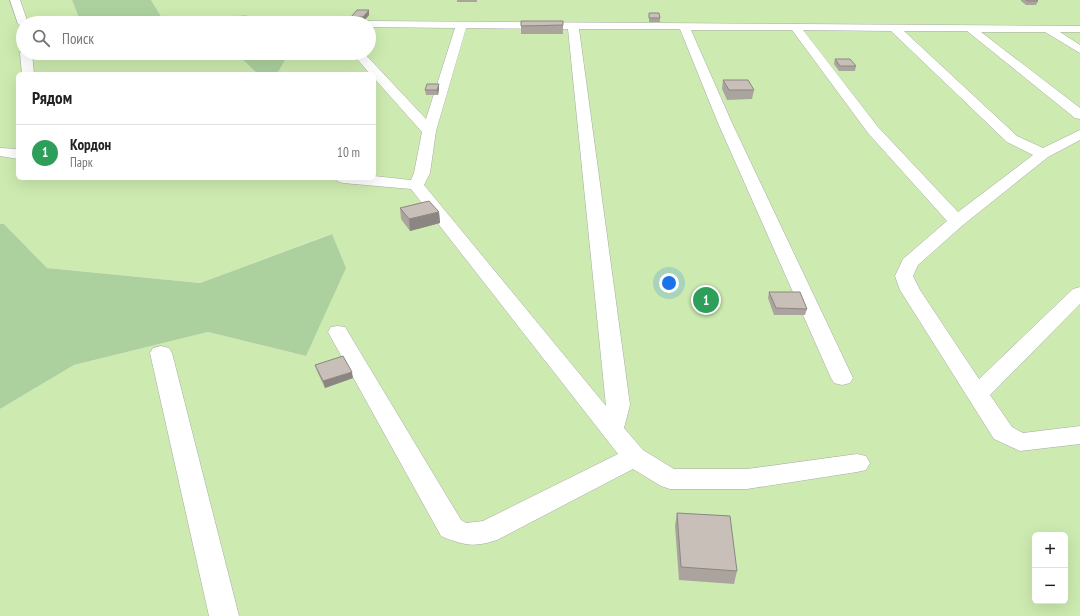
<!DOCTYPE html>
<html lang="ru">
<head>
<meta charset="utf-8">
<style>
	:root { --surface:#fff; --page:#f2f2f2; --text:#222; --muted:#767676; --line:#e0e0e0; --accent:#0f766e }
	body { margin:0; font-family:"PT Sans Narrow",sans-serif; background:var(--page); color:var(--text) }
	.controls { position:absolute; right:12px; bottom:12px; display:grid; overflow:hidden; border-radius:6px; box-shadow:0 4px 16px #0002 }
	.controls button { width:36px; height:36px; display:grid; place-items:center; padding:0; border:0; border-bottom:1px solid var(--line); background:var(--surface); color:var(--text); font:20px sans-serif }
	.you { position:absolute; left:669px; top:283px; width:14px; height:14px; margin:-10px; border:3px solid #fff; border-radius:50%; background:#1a73e8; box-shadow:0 0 0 6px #1a73e833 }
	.badge { display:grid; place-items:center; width:26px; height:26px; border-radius:50%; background:var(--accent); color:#fff; font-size:13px; font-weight:700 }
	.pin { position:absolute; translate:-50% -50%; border:2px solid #fff; box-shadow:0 1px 4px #0006 }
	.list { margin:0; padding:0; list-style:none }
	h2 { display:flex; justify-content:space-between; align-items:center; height:52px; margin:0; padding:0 16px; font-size:17px }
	h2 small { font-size:13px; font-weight:400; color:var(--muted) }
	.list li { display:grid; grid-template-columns:26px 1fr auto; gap:12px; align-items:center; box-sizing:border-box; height:56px; padding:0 16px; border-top:1px solid var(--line) }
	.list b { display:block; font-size:15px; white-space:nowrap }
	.list p { margin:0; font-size:13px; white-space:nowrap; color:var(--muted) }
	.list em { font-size:13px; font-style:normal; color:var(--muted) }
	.icon { flex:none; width:22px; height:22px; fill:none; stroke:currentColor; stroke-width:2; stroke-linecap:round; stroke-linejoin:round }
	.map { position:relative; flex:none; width:1080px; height:616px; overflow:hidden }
	.search { position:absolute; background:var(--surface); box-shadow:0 4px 16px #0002; left:16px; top:16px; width:360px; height:44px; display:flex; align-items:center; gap:10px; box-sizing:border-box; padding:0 14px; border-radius:22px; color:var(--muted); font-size:15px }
	.panel { position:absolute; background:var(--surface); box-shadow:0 4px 16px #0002; left:16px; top:72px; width:360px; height:108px; border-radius:6px }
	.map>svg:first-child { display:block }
	.grass { fill:#cdebb0; fill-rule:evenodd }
	.forest { fill:#add19e }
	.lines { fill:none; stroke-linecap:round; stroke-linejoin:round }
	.minor-casing { stroke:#a9a9a9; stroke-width:1 }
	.minor { fill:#fff; fill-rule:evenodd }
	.wall { fill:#aba49e }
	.shaded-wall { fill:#8b8681 }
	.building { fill:#c7bfb8; stroke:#8b8681 }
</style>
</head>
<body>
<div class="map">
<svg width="1080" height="616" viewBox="0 0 1080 616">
	<rect width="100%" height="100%" fill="#f2efe9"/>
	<path class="grass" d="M 0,0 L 72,0 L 81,23 L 23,23 L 23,53 L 92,53 L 94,58 L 242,59 L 258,74 L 18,74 L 18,178 L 374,178 L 374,74 L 277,74 L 289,53 L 369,53 L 369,23 L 266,23 L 245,15 L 165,23 L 151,0 L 1080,0 L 1080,616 L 0,616 L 0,409 L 74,365 L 208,332 L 306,356 L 331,234 L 200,283 L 47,268 L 4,224 L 0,224 ZM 1035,535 L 1065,535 L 1065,601 L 1035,601 Z"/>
	<g class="forest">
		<path d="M 72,0 L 151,0 L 165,23 L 81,23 Z"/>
		<path d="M 245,15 L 266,23 L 169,23 Z"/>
		<path d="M 92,53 L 289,53 L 277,74 L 258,74 L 242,59 L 94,58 Z"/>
		<path d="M 0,224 L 4,224 L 47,268 L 200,283 L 332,234 L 346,268 L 306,356 L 208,332 L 74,365 L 0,409 Z"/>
	</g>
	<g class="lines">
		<defs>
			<g id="minor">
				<path d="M 10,0 L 20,0 L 28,23 L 23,23 L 23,27 L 18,24 Z"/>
				<path d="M 298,19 L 312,20 L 317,23 L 293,23 L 294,20 Z"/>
				<path d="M 369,21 L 1080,26 L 1080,32 L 1060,32 L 1080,45 L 1080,53 L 1045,32 L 981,32 L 1080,108 L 1080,119 L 1075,118 L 967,31 L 904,31 L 1017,136 L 1043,148 L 1080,130 L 1080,140 L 1048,157 L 963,225 L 918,265 L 913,276 L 920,290 L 979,379 L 1073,289 L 1080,287 L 1080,304 L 990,395 L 1012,427 L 1023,433 L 1080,426 L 1080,444 L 1020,451 L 994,439 L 900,290 L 895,276 L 903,259 L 947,221 L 868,133 L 792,30 L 691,30 L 732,123 L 853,378 L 850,383 L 842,385 L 834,383 L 831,378 L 718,123 L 680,29 L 579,29 L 630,405 L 624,428 L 643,450 L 674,469 L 747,469 L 857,454 L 866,456 L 870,463 L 866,470 L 857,472 L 747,489 L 670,489 L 661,486 L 633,469 L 497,540 C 473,548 463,545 441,536 L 328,332 L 331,327 L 338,326 L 345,327 L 461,520 L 466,523 L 483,521 L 618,454 L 411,189 L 343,183 L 337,181 L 335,178 L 374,178 L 374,176 L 411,180 L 414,173 L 422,132 L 374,78 L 374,74 L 370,74 L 352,53 L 364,53 L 426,119 L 455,28 L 369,27 L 369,23 L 364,23 ZM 466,28 L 568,29 L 606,406 L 424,185 L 430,173 L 436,131 ZM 803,30 L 891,31 L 1007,142 L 1033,155 L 958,212 L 878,127 Z"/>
				<path d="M 23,50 L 23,53 L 32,53 L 34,74 L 22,74 L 20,53 Z"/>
				<path d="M 0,148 L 18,149 L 18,159 L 0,156 Z"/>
				<path d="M 161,346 L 169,348 L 172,353 L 239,616 L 209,616 L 150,353 L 153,348 Z"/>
			</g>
		</defs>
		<use href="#minor" class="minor-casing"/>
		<use href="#minor" class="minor"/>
	</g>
	<g class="wall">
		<rect x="457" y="0" width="20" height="2"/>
		<path d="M 1021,0 L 1036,0 L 1038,1 L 1036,5 L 1026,5 L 1021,1 Z"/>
		<path d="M 649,13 L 660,18 L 660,22 L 649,22 Z"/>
		<path d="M 369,15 L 363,22 L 352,21 L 351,17 Z"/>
		<path d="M 521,21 L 563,25 L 563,34 L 521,34 Z"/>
		<path d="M 835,59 L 856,66 L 855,71 L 839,71 L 834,64 Z"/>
		<path d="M 723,80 L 754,90 L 752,99 L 727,100 L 722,89 Z"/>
		<path d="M 439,84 L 439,89 L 438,95 L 426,95 L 425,90 Z"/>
		<path d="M 400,208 L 439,212 L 440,223 L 410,231 L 401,219 Z"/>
		<path d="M 769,292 L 807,309 L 805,315 L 774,315 L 768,298 Z"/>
		<path d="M 315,365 L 353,378 L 325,388 L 317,371 Z"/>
		<path d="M 677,513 L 737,571 L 734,584 L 679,580 L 675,526 Z"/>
	</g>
	<g class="shaded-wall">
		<path d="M 369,10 L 369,15 L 363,22 L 363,17 Z"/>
		<path d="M 439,84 L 439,89 L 438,95 L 437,90 Z"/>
		<path d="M 439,212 L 440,223 L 410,231 L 409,219 Z"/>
		<path d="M 352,372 L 353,378 L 325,388 L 323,381 Z"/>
	</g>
	<g class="building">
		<path d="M 1026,0 L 1036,0 L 1038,1 L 1027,1 Z"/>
		<path d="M 357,10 L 369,10 L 363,17 L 351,17 Z"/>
		<path d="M 649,13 L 659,13 L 660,18 L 649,18 Z"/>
		<path d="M 521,21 L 563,21 L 563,25 L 521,26 Z"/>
		<path d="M 835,59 L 850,59 L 856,66 L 840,66 Z"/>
		<path d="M 723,80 L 748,80 L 754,90 L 729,90 Z"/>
		<path d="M 427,84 L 439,84 L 437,90 L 425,90 Z"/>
		<path d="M 429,201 L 439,212 L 409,219 L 400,208 Z"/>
		<path d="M 769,292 L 800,292 L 807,309 L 776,308 Z"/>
		<path d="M 343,356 L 352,372 L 323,381 L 315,365 Z"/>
		<path d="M 677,513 L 730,516 L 737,571 L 681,567 Z"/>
	</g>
</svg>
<div class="controls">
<button>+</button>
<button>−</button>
</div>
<div class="you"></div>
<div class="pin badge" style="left:706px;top:300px;background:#2e9e5b">1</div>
<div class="search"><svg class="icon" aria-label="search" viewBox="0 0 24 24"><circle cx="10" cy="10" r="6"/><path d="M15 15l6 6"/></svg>Поиск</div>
<section class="panel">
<h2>Рядом<small></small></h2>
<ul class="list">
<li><span class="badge" style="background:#2e9e5b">1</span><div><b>Кордон</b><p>Парк</p></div><em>10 m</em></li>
</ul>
</section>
</div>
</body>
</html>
